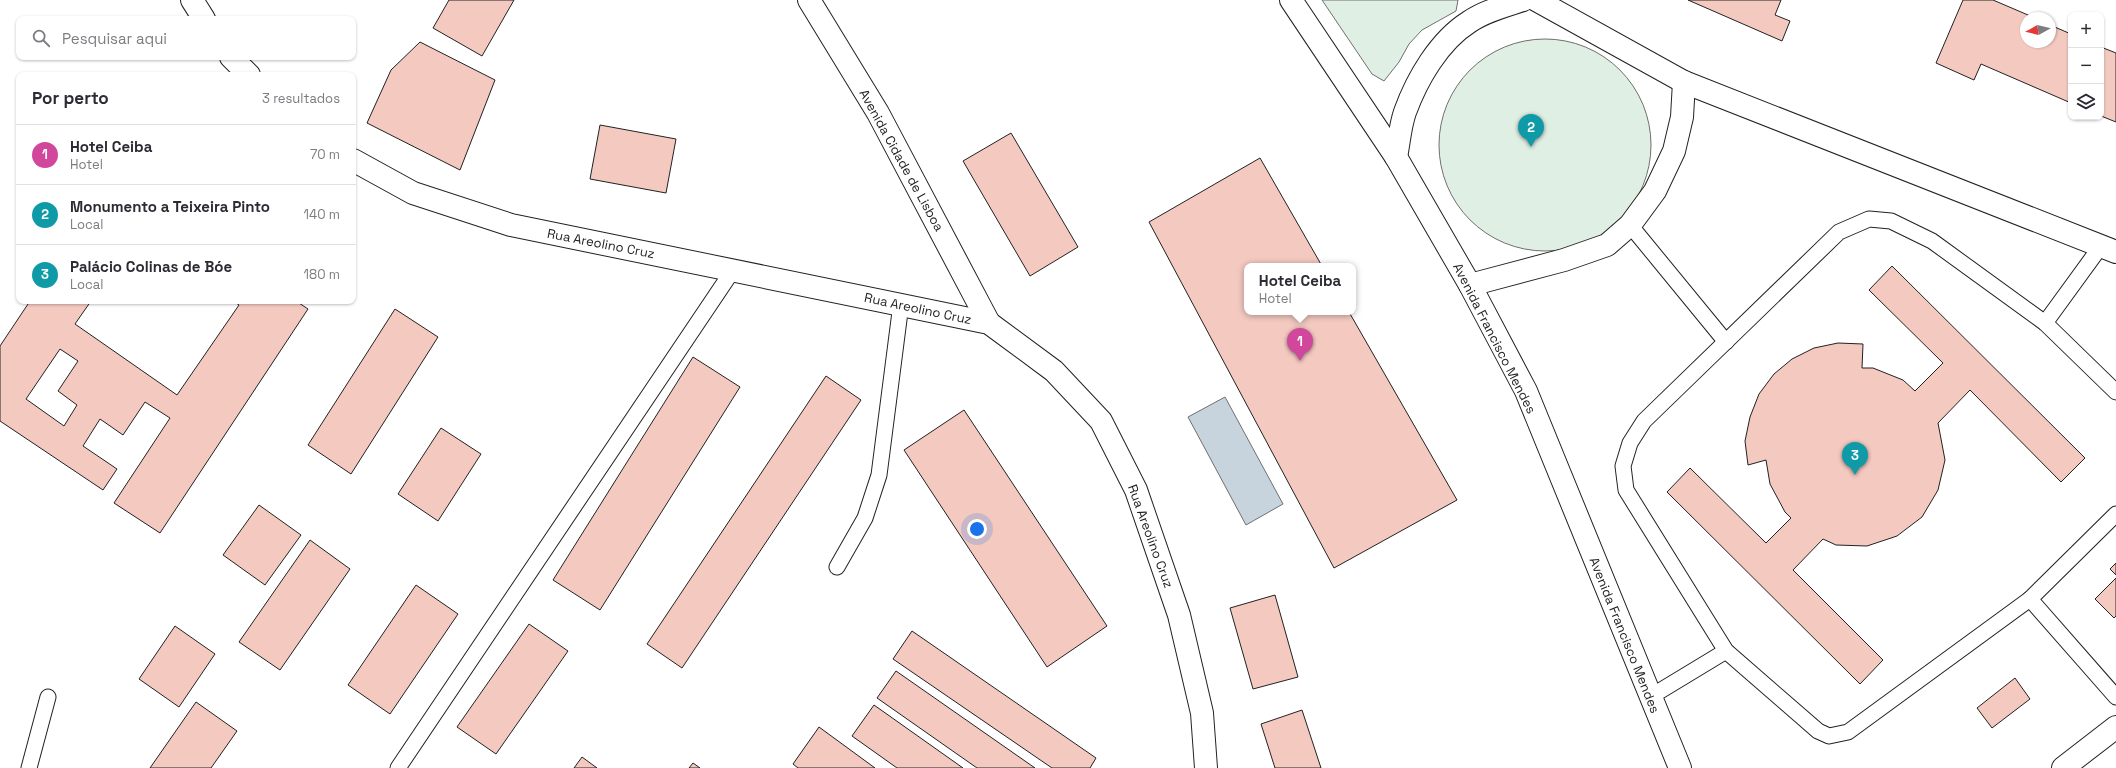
<!DOCTYPE html>
<html lang="pt">
<head>
<meta charset="utf-8">
<style>
	:root { --surface:#fff; --page:#f7f7f7; --text:#2b2b33; --muted:#7c7c81; --line:#e1e1e2; --accent:#0b8043 }
	body { margin:0; font-family:"Space Grotesk",sans-serif; background:var(--page); color:var(--text) }
	.controls { position:absolute; right:12px; top:12px; display:grid; overflow:hidden; border-radius:8px; box-shadow:0 1px 3px #0004 }
	.controls button { width:36px; height:36px; display:grid; place-items:center; padding:0; border:0; border-bottom:1px solid var(--line); background:var(--surface); color:var(--text); font:20px sans-serif }
	.compass { position:absolute; left:2020px; top:12px; width:36px; height:36px; border-radius:50%; background:var(--surface); box-shadow:0 1px 3px #0004; rotate:262deg }
	.you { position:absolute; left:977px; top:529px; width:14px; height:14px; margin:-10px; border:3px solid #fff; border-radius:50%; background:#1a73e8; box-shadow:0 0 0 6px #1a73e833 }
	.badge { display:grid; place-items:center; width:26px; height:26px; border-radius:50%; background:var(--accent); color:#fff; font-size:13px; font-weight:700 }
	.pin { position:absolute; translate:-50% -33px; filter:drop-shadow(0 1px 2px #0008) }
	.pin::after { content:''; position:absolute; top:21px; width:14px; height:12px; background:inherit; clip-path:polygon(0 0,100% 0,50% 100%) }
	.popup { position:absolute; left:1244px; top:263px; width:112px; height:52px; box-sizing:border-box; display:grid; place-content:center; border-radius:8px; background:var(--surface); filter:drop-shadow(0 1px 3px #0005); font-size:13px; white-space:nowrap; color:var(--muted) }
	.popup b { font-size:15px; color:var(--text) }
	.popup::after { content:''; position:absolute; left:50%; top:100%; margin-left:-8px; border:8px solid transparent; border-top-color:var(--surface) }
	.list { margin:0; padding:0; list-style:none }
	h2 { display:flex; justify-content:space-between; align-items:center; height:52px; margin:0; padding:0 16px; font-size:17px }
	h2 small { font-size:13px; font-weight:400; color:var(--muted) }
	.list li { display:grid; grid-template-columns:26px 1fr auto; gap:12px; align-items:center; box-sizing:border-box; height:60px; padding:0 16px; border-top:1px solid var(--line) }
	.list b { display:block; font-size:15px; white-space:nowrap }
	.list p { margin:0; font-size:13px; white-space:nowrap; color:var(--muted) }
	.list em { font-size:13px; font-style:normal; color:var(--muted) }
	.icon { flex:none; width:22px; height:22px; fill:none; stroke:currentColor; stroke-width:2; stroke-linecap:round; stroke-linejoin:round }
	.map { position:relative; flex:none; width:2116px; height:768px; overflow:hidden }
	.search { position:absolute; background:var(--surface); box-shadow:0 1px 3px #0004; left:16px; top:16px; width:340px; height:44px; display:flex; align-items:center; gap:10px; box-sizing:border-box; padding:0 14px; border-radius:8px; color:var(--muted); font-size:15px }
	.panel { position:absolute; background:var(--surface); box-shadow:0 1px 3px #0004; left:16px; top:72px; width:340px; height:232px; border-radius:8px }
	.map>svg:first-child { display:block }
	.green { fill:#e0efe3; stroke:#6f6f6f }
	.water { fill:#c7d3dd; stroke:#6f6f6f }
	.building { fill:#f3c9c0; stroke:#222; fill-rule:evenodd }
	.lines { fill:none; stroke-linecap:round; stroke-linejoin:round }
	.lane-casing { stroke:#222; stroke-width:17 }
	.street-casing { stroke:#222; stroke-width:24 }
	.secondary-casing { stroke:#222; stroke-width:24 }
	.lane { stroke:#fff; stroke-width:15 }
	.street { stroke:#fff; stroke-width:22 }
	.secondary { stroke:#fff; stroke-width:22 }
	.labels { text-anchor:middle; stroke-width:3; stroke-linejoin:round; paint-order:stroke }
	.street-label { font-size:13px; fill:#222; stroke:#fff }
</style>
</head>
<body>
<div class="map">
<svg width="2116" height="768" viewBox="0 0 2116 768">
	<rect width="100%" height="100%" fill="#fff"/>
	<g class="green">
		<path d="M 1322,0 L 1458,0 L 1456,11 L 1422,30 L 1409,44 L 1399,62 L 1384,81 L 1372,74 Z"/>
		<circle cx="1545" cy="145" r="106"/>
	</g>
	<path class="water" d="M 1225,397 L 1283,504 L 1246,525 L 1188,417 Z"/>
	<g class="building">
		<path d="M 449,0 L 514,0 L 482,56 L 433,28 Z"/>
		<path d="M 1688,0 L 1781,0 L 1775,15 L 1790,21 L 1782,41 Z"/>
		<path d="M 1963,0 L 1993,0 L 2035,18 L 2026,18 L 2026,42 L 2050,42 L 2050,25 L 2071,34 L 2071,103 L 1981,64 L 1974,80 L 1936,63 Z"/>
		<path d="M 420,42 L 495,80 L 460,170 L 367,123 L 391,70 Z"/>
		<path d="M 2101,47 L 2116,53 L 2116,122 L 2101,116 Z"/>
		<path d="M 600,125 L 676,139 L 666,193 L 590,179 Z"/>
		<path d="M 1011,133 L 1078,247 L 1030,276 L 963,161 Z"/>
		<path d="M 1260,158 L 1322,266 L 1247,266 L 1247,312 L 1349,312 L 1457,500 L 1334,568 L 1149,222 Z"/>
		<path d="M 1892,266 L 2085,458 L 2061,482 L 1970,390 L 1938,423 L 1945,460 L 1938,490 L 1922,517 L 1897,536 L 1867,546 L 1836,545 L 1823,539 L 1793,570 L 1883,660 L 1860,684 L 1667,492 L 1690,468 L 1766,543 L 1791,518 L 1785,512 L 1770,484 L 1766,460 L 1748,465 L 1745,441 L 1750,417 L 1759,394 L 1774,374 L 1792,359 L 1814,348 L 1838,343 L 1863,344 L 1862,368 L 1873,368 L 1903,380 L 1915,391 L 1943,363 L 1869,290 Z"/>
		<path d="M 30,301 L 91,301 L 75,324 L 177,395 L 239,305 L 233,301 L 296,301 L 308,309 L 160,533 L 114,503 L 170,418 L 145,402 L 123,435 L 100,419 L 83,446 L 117,469 L 103,490 L 0,421 L 0,346 ZM 60,349 L 78,361 L 58,391 L 77,405 L 64,426 L 26,399 Z"/>
		<path d="M 395,309 L 438,337 L 351,474 L 308,445 Z"/>
		<path d="M 693,357 L 740,387 L 600,610 L 553,580 Z"/>
		<path d="M 826,376 L 861,400 L 682,668 L 647,644 Z"/>
		<path d="M 964,410 L 1107,626 L 1047,667 L 904,450 Z"/>
		<path d="M 441,428 L 481,454 L 438,521 L 398,494 Z"/>
		<path d="M 259,505 L 301,535 L 265,585 L 223,555 Z"/>
		<path d="M 310,540 L 350,569 L 280,670 L 239,642 Z"/>
		<path d="M 2116,563 L 2116,575 L 2110,569 Z"/>
		<path d="M 2116,578 L 2116,616 L 2114,618 L 2095,599 Z"/>
		<path d="M 416,585 L 458,614 L 390,714 L 348,685 Z"/>
		<path d="M 1275,595 L 1298,677 L 1253,689 L 1230,608 Z"/>
		<path d="M 529,624 L 568,651 L 496,754 L 457,727 Z"/>
		<path d="M 175,626 L 215,654 L 179,707 L 139,679 Z"/>
		<path d="M 912,631 L 1096,758 L 1090,768 L 1052,768 L 893,659 Z"/>
		<path d="M 896,671 L 1035,768 L 977,768 L 877,698 Z"/>
		<path d="M 2015,678 L 2030,699 L 1992,728 L 1977,708 Z"/>
		<path d="M 196,702 L 237,731 L 211,768 L 150,768 Z"/>
		<path d="M 874,705 L 963,768 L 897,768 L 852,736 Z"/>
		<path d="M 1302,710 L 1321,768 L 1275,768 L 1261,724 Z"/>
		<path d="M 819,727 L 875,768 L 798,768 L 793,764 Z"/>
		<path d="M 582,757 L 597,768 L 574,768 Z"/>
		<path d="M 693,763 L 700,768 L 689,768 Z"/>
	</g>
	<g class="lines">
		<defs>
			<g id="lane">
				<path d="M 1630,225 L 1726,342"/>
				<path d="M 2045,323 L 2101,246"/>
				<path d="M 2116,392 L 2045,323 L 1932,241 L 1891,221 L 1869,219 L 1839,232 L 1644,421 L 1630,443 L 1623,466 L 1626,490 L 1726,651 L 1818,731 L 1829,736 L 1848,732 L 2030,599 L 2116,514"/>
				<path d="M 837,567 L 865,518 L 879,475 L 901,304"/>
				<path d="M 2030,599 L 2116,697"/>
				<path d="M 1650,697 L 1726,651"/>
				<path d="M 29,768 L 48,697"/>
				<path d="M 398,768 L 733,270"/>
			</g>
			<g id="street">
				<path d="M 192,0 L 204,19"/>
				<path d="M 809,0 L 878,113 L 989,323"/>
				<path d="M 1536,0 L 1684,82 L 2116,252"/>
				<path d="M 231,57 L 249,75"/>
				<path d="M 1396,157 C 1399,143 1400,126 1405,112 C 1417,79 1439,41 1469,22 C 1485,11 1505,6 1523,0"/>
				<path d="M 353,160 L 413,193 L 511,225 L 989,323 L 1054,371 L 1101,421 L 1136,490 L 1179,615 L 1202,713 L 1206,768"/>
				<path d="M 1470,285 L 1564,260 L 1607,245 L 1630,225 L 1655,191 L 1674,151 L 1682,117 L 1684,82"/>
			</g>
			<g id="secondary">
				<path d="M 1291,0 L 1396,157 L 1470,285 L 1526,391 L 1680,768"/>
				<path d="M 2063,768 L 2116,727"/>
			</g>
		</defs>
		<use href="#lane" class="lane-casing"/>
		<use href="#street" class="street-casing"/>
		<use href="#secondary" class="secondary-casing"/>
		<use href="#lane" class="lane"/>
		<use href="#street" class="street"/>
		<use href="#secondary" class="secondary"/>
	</g>
	<g class="labels">
		<g class="street-label">
			<text transform="translate(902 160) rotate(61)" y="5">Avenida Cidade de Lisboa</text>
			<text transform="translate(601 243) rotate(11)" y="5">Rua Areolino Cruz</text>
			<text transform="translate(918 308) rotate(12)" y="5">Rua Areolino Cruz</text>
			<text transform="translate(1495 338) rotate(63)" y="5">Avenida Francisco Mendes</text>
			<text transform="translate(1151 536) rotate(70)" y="5">Rua Areolino Cruz</text>
			<text transform="translate(1625 635) rotate(68)" y="5">Avenida Francisco Mendes</text>
		</g>
	</g>
</svg>
<div class="controls">
<button>+</button>
<button>−</button>
<button><svg class="icon" aria-label="layers" viewBox="0 0 24 24"><path d="M12 4l9 5-9 5-9-5zM3 14l9 5 9-5"/></svg></button>
</div>
<svg class="compass" viewBox="-18 -18 36 36"><path d="M0-13l5 13h-10z" fill="#e53935"/><path d="M0 13l5-13h-10z" fill="#7c7c81"/></svg>
<div class="you"></div>
<div class="pin badge" style="left:1300px;top:361px;background:#d1479c">1</div>
<div class="popup"><b>Hotel Ceiba</b>Hotel</div>
<div class="pin badge" style="left:1531px;top:147px;background:#0f9aa8">2</div>
<div class="pin badge" style="left:1855px;top:475px;background:#0f9aa8">3</div>
<div class="search"><svg class="icon" aria-label="search" viewBox="0 0 24 24"><circle cx="10" cy="10" r="6"/><path d="M15 15l6 6"/></svg>Pesquisar aqui</div>
<section class="panel">
<h2>Por perto<small>3 resultados</small></h2>
<ul class="list">
<li><span class="badge" style="background:#d1479c">1</span><div><b>Hotel Ceiba</b><p>Hotel</p></div><em>70 m</em></li>
<li><span class="badge" style="background:#0f9aa8">2</span><div><b>Monumento a Teixeira Pinto</b><p>Local</p></div><em>140 m</em></li>
<li><span class="badge" style="background:#0f9aa8">3</span><div><b>Palácio Colinas de Bóe</b><p>Local</p></div><em>180 m</em></li>
</ul>
</section>
</div>
</body>
</html>
